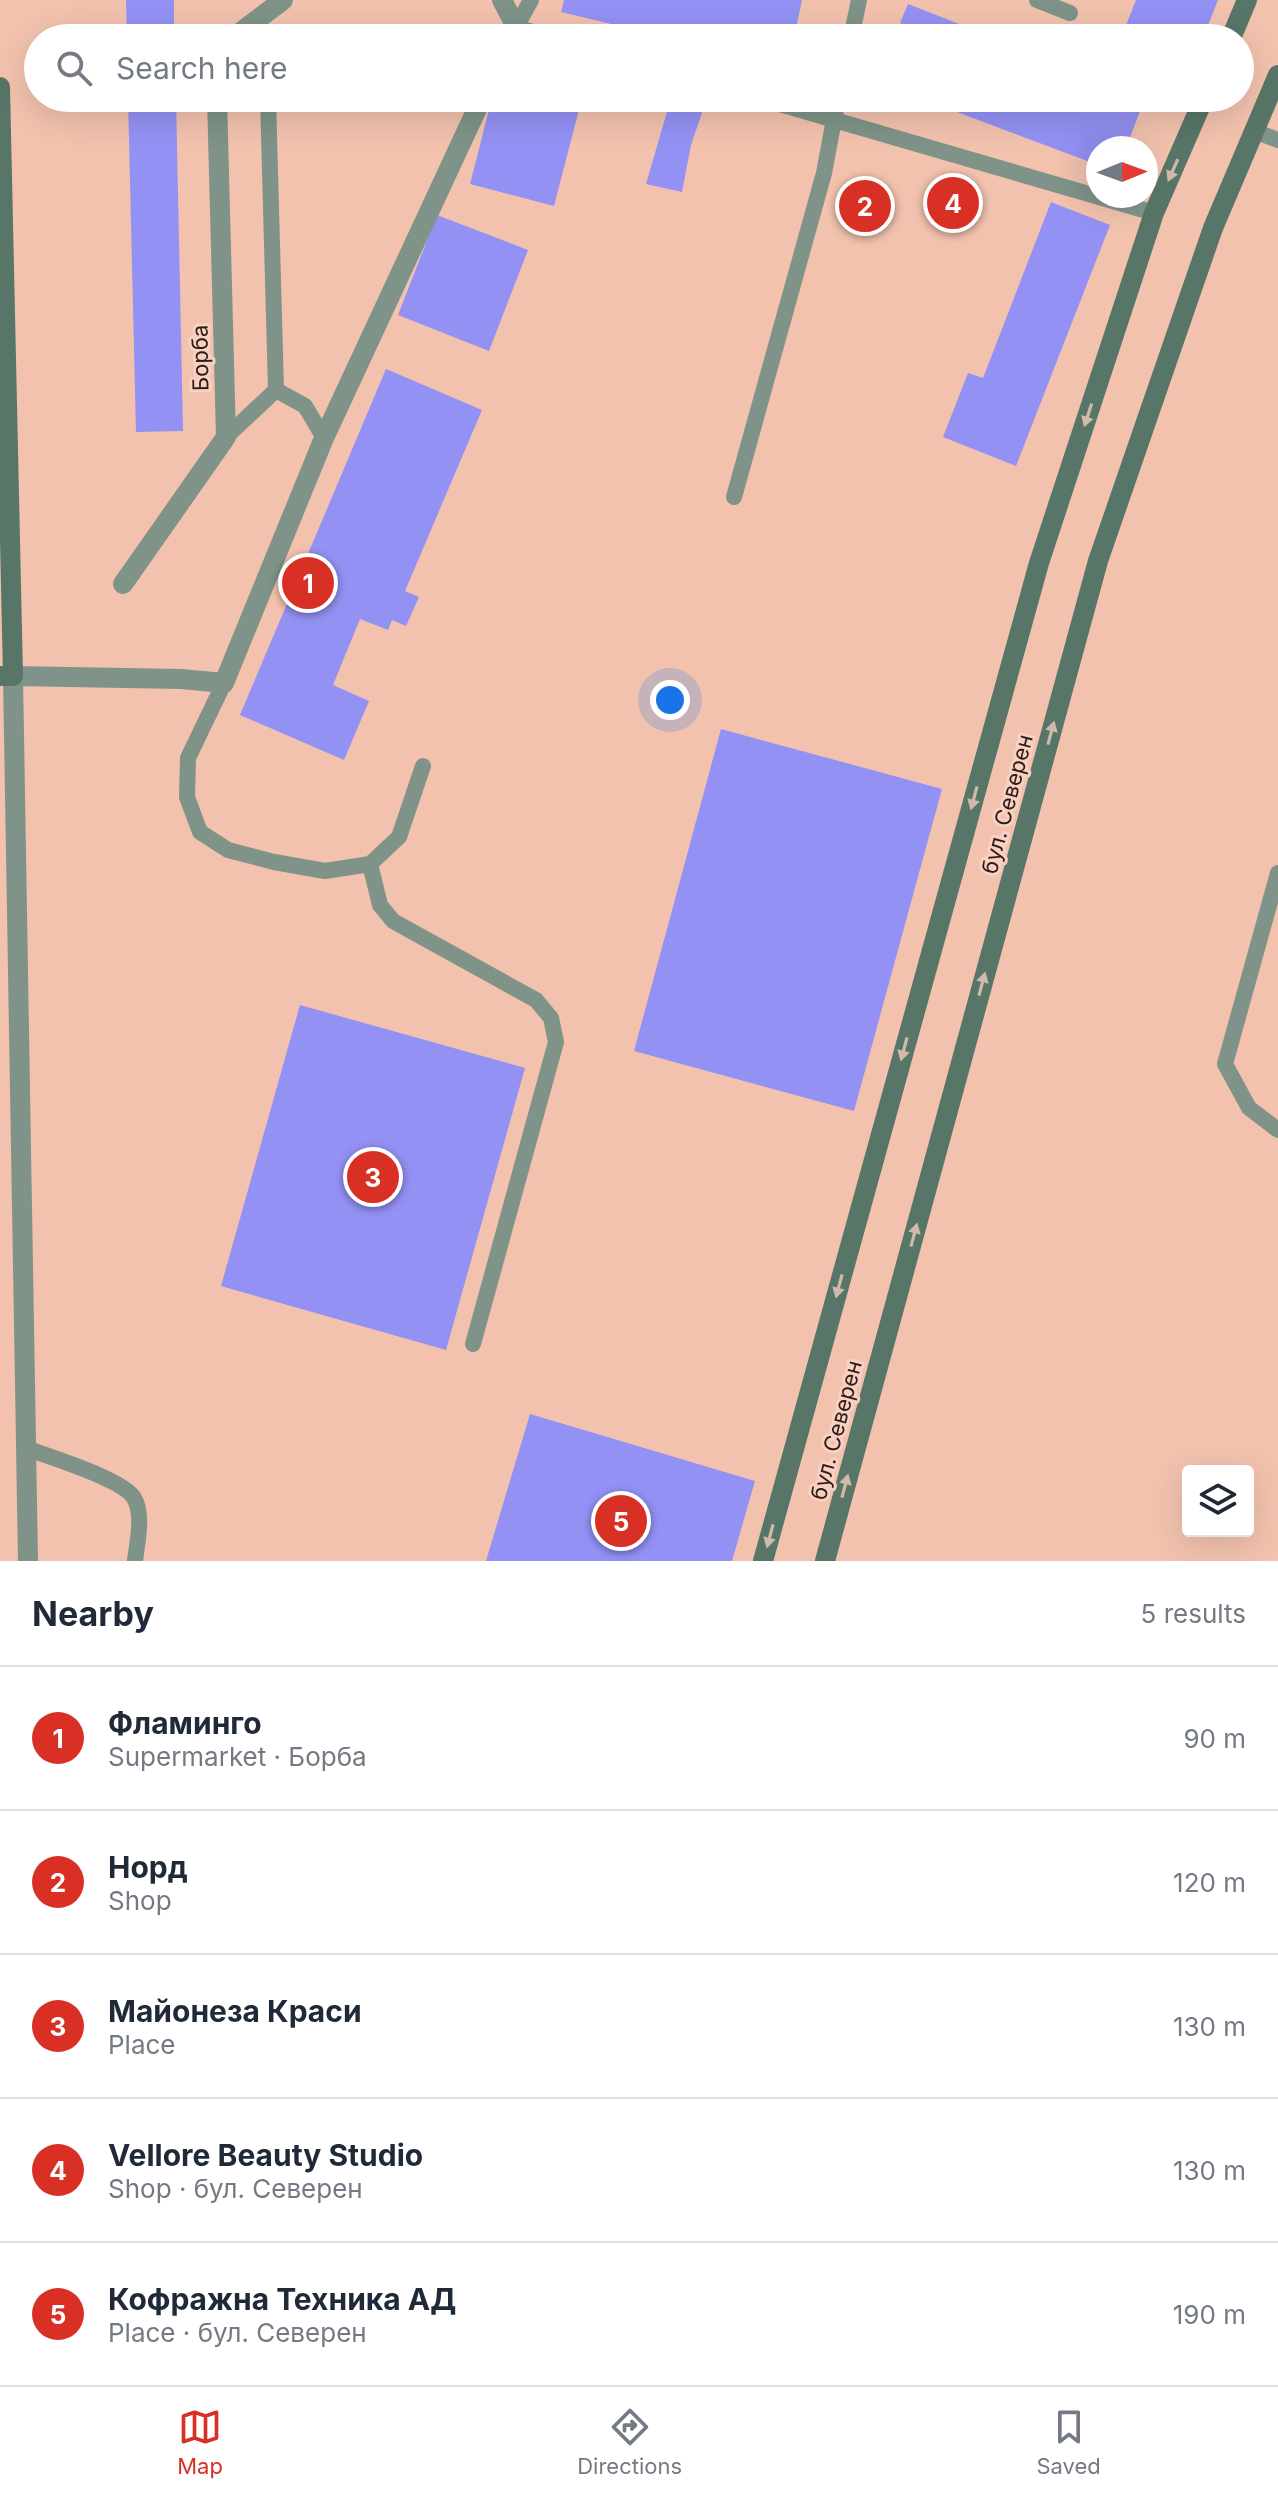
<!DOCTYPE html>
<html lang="en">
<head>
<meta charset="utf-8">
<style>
	:root { --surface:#fff; --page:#f6f6f7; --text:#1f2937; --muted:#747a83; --line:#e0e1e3; --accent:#d93025 }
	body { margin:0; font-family:Inter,sans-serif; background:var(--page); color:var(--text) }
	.controls { position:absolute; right:24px; bottom:24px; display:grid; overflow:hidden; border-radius:8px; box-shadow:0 8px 32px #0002 }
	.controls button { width:72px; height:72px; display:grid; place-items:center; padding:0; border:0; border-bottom:2px solid var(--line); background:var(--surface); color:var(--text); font:40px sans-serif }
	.compass { position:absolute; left:1086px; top:136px; width:72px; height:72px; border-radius:50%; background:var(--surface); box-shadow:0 8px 32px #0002; rotate:89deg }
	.you { position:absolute; left:670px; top:700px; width:28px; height:28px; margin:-20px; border:6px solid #fff; border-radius:50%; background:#1a73e8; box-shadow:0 0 0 12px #1a73e833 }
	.badge { display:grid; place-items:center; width:52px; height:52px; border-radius:50%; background:var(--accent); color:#fff; font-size:26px; font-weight:700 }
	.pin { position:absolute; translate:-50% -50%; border:4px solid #fff; box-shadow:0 2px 8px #0006 }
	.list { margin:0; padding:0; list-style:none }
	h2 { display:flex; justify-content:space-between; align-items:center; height:104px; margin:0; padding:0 32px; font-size:34px }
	h2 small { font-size:26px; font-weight:400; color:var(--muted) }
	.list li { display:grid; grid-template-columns:52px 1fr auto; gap:24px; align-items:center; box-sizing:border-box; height:144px; padding:0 32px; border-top:2px solid var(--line) }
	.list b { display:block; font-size:30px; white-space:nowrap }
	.list p { margin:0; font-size:26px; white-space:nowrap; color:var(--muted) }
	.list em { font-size:26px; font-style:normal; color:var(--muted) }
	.icon { flex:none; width:44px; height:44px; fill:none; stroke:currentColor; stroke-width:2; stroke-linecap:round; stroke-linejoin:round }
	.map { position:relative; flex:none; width:1278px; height:1561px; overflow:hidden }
	.search { position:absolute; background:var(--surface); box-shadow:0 8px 32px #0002; left:24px; right:24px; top:24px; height:88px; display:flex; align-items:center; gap:20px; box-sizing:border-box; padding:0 28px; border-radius:44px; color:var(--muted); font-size:30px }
	.sheet { height:824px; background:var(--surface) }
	nav { display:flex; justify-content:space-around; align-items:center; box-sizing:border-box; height:112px; border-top:2px solid var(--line); background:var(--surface); font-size:22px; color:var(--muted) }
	nav a { display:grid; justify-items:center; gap:4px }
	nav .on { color:var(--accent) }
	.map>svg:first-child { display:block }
	.building { fill:#9391f4 }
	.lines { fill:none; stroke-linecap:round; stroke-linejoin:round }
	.lane { stroke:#7f9388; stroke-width:16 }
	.street { stroke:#7f9388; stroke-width:20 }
	.secondary { stroke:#587667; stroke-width:20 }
	.oneway { fill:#d1baab }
	.labels { text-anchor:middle; stroke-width:6; stroke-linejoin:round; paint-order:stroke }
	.street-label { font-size:22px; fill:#2e1d16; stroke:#f9d1c2 }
</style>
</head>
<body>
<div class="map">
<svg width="1278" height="1561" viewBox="0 0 1278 1561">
	<rect width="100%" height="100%" fill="#f2c2ae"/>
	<g class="building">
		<path d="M 126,0 L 174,0 L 174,38 L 127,38 Z"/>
		<path d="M 564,0 L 802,0 L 794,38 L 670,38 L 561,12 Z"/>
		<path d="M 1136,0 L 1218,0 L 1203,38 L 1121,38 Z"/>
		<path d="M 908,4 L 995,38 L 938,38 L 900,23 Z"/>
		<path d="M 896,26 L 928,38 L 891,38 Z"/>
		<path d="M 128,98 L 176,98 L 183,431 L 136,432 Z"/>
		<path d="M 492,98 L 582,98 L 554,206 L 470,184 Z"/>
		<path d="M 671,98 L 704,107 L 691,145 L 682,192 L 646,184 Z"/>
		<path d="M 920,98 L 1145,98 L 1126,148 L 1098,148 L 1098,165 Z"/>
		<path d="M 1146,98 L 1180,98 L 1175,110 Z"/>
		<path d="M 1051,202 L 1110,225 L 1016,466 L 943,437 L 968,373 L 983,378 Z"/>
		<path d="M 437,215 L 528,250 L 489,351 L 398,315 Z"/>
		<path d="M 386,369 L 482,410 L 405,591 L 419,597 L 406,626 L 392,620 L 388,630 L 360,619 L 333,685 L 369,701 L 344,760 L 240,715 Z"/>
		<path d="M 721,729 L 942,789 L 854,1111 L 634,1051 Z"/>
		<path d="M 300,1005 L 525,1068 L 446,1350 L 221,1286 Z"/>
		<path d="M 530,1414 L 755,1481 L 732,1561 L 486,1561 Z"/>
	</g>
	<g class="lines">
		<g class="lane">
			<path d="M 531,0 L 516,27 L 552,38"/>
			<path d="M 1037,0 L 1070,13"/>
			<path d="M 851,38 L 859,0"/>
			<path d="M 268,98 L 276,390"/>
			<path d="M 759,98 L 1154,213"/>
			<path d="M 1254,131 L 1278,140"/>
			<path d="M 226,437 L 276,390 L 305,406 L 324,438"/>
			<path d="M 734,497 L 824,173 L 838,98"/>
			<path d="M 224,683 L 188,758 L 187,797 L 200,832 L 228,850 L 274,862 L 325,871 L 370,864 L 399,837 L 423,766"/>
			<path d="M 370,864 L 380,905 L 393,921 L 536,1000 L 551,1018 L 556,1042 L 473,1344"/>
			<path d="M 1278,873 L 1225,1064 L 1249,1108 L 1278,1130"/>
			<path d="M 26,1448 C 49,1457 123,1479 134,1498 C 144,1515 137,1543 135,1561"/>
		</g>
		<g class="street">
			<path d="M 502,0 L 516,27 L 510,38"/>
			<path d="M 233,38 L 283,0"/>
			<path d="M 123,584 L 226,437 L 217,98"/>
			<path d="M 28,1561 L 13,676 L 181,679 L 224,683 L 324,438 L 482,98"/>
		</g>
		<g class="secondary">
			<path d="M 1231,38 L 1247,0"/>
			<path d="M 0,87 L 13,676 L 0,676"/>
			<path d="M 763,1561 L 1039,563 L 1154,213 L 1204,98"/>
			<path d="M 825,1561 L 1098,561 L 1213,228 L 1278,75"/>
		</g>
	</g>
	<defs><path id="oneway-solid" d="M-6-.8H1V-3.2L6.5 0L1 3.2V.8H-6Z" transform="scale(2)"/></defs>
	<g class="oneway">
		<use href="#oneway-solid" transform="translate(1173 170) rotate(114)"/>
		<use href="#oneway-solid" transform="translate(1088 415) rotate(108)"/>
		<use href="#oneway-solid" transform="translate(1051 733) rotate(-75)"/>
		<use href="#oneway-solid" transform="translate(974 798) rotate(105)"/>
		<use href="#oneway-solid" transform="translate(982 984) rotate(-75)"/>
		<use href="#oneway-solid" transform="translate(904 1049) rotate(105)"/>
		<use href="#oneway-solid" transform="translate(914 1235) rotate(-75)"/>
		<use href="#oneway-solid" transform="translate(839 1286) rotate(105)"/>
		<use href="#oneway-solid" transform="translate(845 1486) rotate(-75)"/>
		<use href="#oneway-solid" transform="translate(770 1536) rotate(105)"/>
	</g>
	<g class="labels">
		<g class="street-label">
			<text transform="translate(200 358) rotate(-91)" y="8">Борба</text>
			<text transform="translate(1007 804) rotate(-75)" y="8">бул. Северен</text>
			<text transform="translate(836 1430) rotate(-75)" y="8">бул. Северен</text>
		</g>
	</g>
</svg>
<div class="controls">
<button><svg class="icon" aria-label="layers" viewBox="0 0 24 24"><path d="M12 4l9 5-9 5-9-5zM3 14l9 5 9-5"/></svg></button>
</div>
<svg class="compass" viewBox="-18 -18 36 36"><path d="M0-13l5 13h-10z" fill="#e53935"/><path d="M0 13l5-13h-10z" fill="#747a83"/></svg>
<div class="you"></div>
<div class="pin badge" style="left:308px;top:583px">1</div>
<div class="pin badge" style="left:865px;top:206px">2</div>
<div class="pin badge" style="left:373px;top:1177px">3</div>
<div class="pin badge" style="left:953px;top:203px">4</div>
<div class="pin badge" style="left:621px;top:1521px">5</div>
<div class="search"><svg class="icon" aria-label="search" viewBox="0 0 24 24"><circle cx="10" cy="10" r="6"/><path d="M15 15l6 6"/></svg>Search here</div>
</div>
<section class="sheet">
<h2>Nearby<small>5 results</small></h2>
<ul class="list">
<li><span class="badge">1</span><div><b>Фламинго</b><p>Supermarket · Борба</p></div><em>90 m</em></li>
<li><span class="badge">2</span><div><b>Норд</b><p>Shop</p></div><em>120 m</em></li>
<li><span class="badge">3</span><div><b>Майонеза Краси</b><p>Place</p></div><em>130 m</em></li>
<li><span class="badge">4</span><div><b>Vellore Beauty Studio</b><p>Shop · бул. Северен</p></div><em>130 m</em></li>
<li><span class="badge">5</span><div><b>Кофражна Техника АД</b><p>Place · бул. Северен</p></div><em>190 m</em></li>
</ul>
</section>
<nav>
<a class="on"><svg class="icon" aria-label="map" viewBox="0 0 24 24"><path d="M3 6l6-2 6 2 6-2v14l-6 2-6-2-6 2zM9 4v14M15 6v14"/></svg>Map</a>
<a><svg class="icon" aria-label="directions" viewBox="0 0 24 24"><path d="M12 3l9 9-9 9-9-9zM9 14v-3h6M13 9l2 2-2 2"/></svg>Directions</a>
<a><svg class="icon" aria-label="saved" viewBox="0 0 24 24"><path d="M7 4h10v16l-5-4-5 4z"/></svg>Saved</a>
</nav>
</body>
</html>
